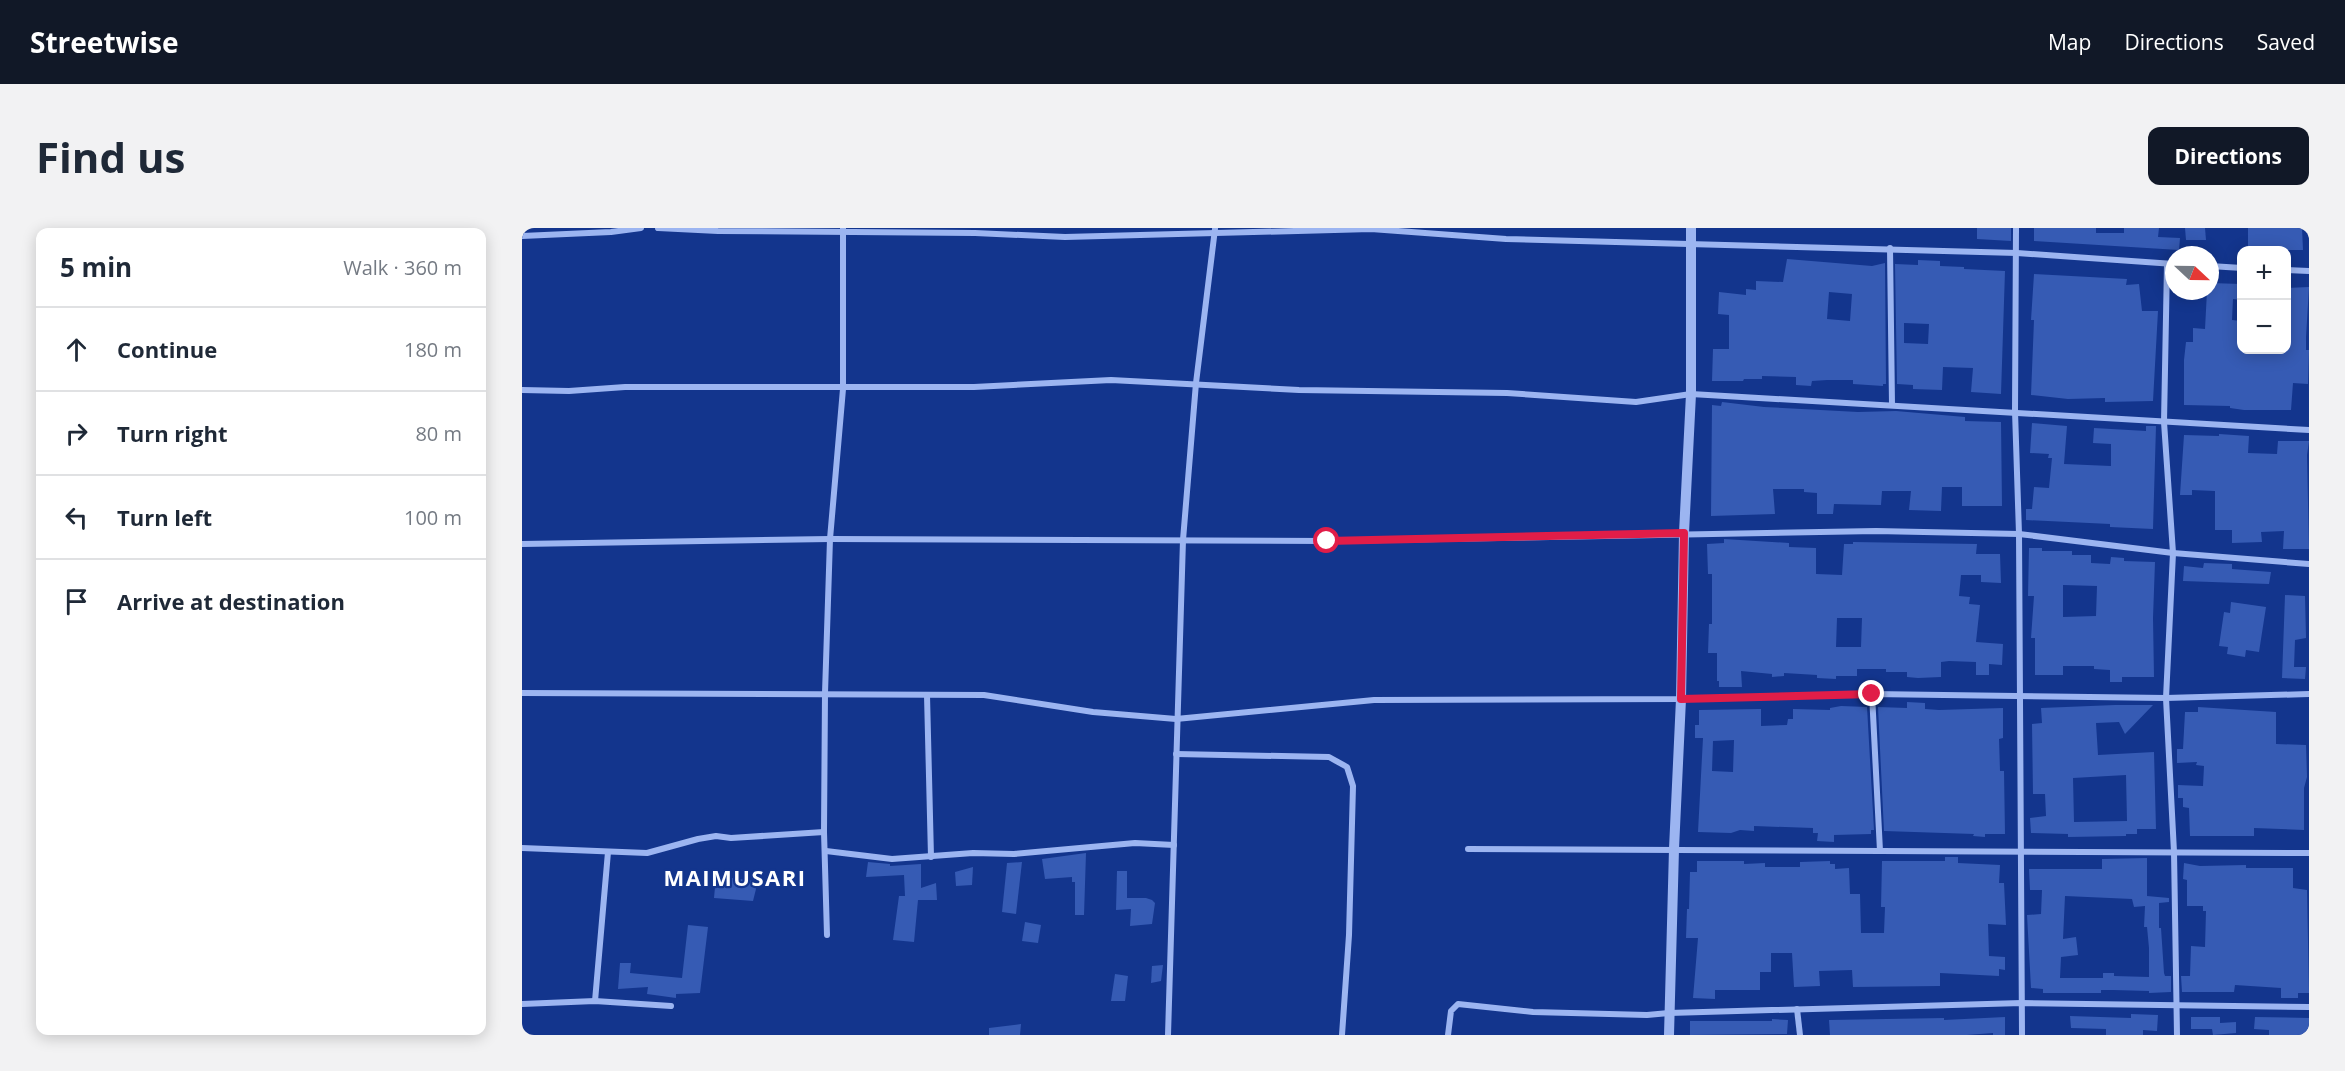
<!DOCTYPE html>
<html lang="en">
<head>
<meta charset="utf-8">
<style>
	:root { --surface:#fff; --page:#f2f2f3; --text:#1f2937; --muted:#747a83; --line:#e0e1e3; --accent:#111827 }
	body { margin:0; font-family:"Open Sans",sans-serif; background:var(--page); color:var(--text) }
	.controls { position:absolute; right:18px; top:18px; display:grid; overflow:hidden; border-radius:12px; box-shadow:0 3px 15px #0003 }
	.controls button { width:54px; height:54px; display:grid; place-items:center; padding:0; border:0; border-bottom:2px solid var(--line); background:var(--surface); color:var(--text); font:30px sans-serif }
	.compass { position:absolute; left:1643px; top:18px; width:54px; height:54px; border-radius:50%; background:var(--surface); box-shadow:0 3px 15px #0003; rotate:112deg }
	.stop { position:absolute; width:18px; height:18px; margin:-14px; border:4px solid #e11d48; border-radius:50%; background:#fff }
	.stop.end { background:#e11d48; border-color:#fff; box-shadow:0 2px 6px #0008 }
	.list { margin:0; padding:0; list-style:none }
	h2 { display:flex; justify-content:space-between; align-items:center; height:78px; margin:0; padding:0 24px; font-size:26px }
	h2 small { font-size:20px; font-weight:400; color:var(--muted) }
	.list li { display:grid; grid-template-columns:39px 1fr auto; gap:18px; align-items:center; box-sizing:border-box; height:84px; padding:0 24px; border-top:2px solid var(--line) }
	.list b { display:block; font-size:22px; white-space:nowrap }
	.list em { font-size:20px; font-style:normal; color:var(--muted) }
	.icon { flex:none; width:33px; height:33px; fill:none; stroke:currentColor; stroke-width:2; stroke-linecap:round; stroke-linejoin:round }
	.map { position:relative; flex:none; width:1787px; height:807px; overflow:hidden; border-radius:12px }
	header { display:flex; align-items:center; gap:36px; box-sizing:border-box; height:84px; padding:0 30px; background:var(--accent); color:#fff }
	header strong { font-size:28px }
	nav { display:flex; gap:33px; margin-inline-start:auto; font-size:21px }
	.intro { display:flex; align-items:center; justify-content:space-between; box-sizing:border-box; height:144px; padding:0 36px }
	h1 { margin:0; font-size:42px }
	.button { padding:15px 27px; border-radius:12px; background:var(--accent); color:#fff; font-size:21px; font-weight:700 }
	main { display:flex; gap:36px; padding:0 36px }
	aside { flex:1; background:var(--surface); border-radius:12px; box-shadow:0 3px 15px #0003 }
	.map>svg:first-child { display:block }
	.building { fill:#365bb4; fill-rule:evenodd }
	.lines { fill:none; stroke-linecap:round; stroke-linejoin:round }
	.minor { stroke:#9cb5f1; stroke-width:6 }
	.tertiary { stroke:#9cb5f1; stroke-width:10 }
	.route { stroke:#e11d48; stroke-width:8 }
	.labels { text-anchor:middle; stroke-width:4.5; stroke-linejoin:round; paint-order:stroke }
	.district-label { font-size:22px; font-weight:bold; letter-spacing:1.5px; fill:#fff; stroke:#13358d }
</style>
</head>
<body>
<header>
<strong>Streetwise</strong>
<nav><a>Map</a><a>Directions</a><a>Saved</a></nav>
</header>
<div class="intro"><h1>Find us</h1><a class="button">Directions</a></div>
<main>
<aside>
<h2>5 min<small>Walk · 360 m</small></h2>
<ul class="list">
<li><svg class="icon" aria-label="ahead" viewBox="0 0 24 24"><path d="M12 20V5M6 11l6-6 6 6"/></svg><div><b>Continue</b></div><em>180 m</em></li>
<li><svg class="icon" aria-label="right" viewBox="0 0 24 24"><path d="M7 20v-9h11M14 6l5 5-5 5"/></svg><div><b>Turn right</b></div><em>80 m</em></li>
<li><svg class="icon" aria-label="left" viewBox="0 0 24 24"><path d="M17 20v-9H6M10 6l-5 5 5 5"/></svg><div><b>Turn left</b></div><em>100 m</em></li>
<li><svg class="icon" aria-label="arrive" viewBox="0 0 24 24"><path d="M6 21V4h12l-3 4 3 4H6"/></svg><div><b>Arrive at destination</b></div></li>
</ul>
</aside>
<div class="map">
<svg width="1787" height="807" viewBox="0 0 1787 807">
	<rect width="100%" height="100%" fill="#13358d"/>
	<g class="building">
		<path d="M 1455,0 L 1489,0 L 1489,13 L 1455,11 Z"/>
		<path d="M 1512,0 L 1574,0 L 1574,5 L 1602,5 L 1602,0 L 1637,0 L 1636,9 L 1658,10 L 1657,22 L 1512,13 Z"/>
		<path d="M 1663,0 L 1683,0 L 1684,12 L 1664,12 Z"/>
		<path d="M 1726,0 L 1780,0 L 1781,22 L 1726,22 Z"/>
		<path d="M 1265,31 L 1350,38 L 1363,35 L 1364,156 L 1361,156 L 1361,158 L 1331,156 L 1331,152 L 1305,152 L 1290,153 L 1289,158 L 1274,157 L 1274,149 L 1240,148 L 1240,151 L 1222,151 L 1221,153 L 1190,153 L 1191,121 L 1207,121 L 1207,87 L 1196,86 L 1197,64 L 1224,67 L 1224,61 L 1234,62 L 1234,53 L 1261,54 ZM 1307,64 L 1330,66 L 1328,93 L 1305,91 Z"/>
		<path d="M 1396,32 L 1418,33 L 1418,38 L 1442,39 L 1442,41 L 1483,43 L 1479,166 L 1449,164 L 1451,140 L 1421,139 L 1420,162 L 1391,161 L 1391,157 L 1375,156 L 1373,36 L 1396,37 ZM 1382,95 L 1407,96 L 1406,116 L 1382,115 Z"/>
		<path d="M 1512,46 L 1605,51 L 1604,57 L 1617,56 L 1620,83 L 1636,83 L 1631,173 L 1583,174 L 1583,170 L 1546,171 L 1509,167 L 1512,92 L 1509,92 Z"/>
		<path d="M 1688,55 L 1719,56 L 1719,72 L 1711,71 L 1710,92 L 1719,93 L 1719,122 L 1764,122 L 1764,60 L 1787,59 L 1784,109 L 1784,122 L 1787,122 L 1786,156 L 1771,155 L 1769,182 L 1722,182 L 1708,180 L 1708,178 L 1662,177 L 1662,132 L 1664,114 L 1671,114 L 1671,100 L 1683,101 L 1685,63 L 1688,63 Z"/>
		<path d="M 1200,174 L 1242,179 L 1336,184 L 1374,183 L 1443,189 L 1443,193 L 1479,194 L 1480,278 L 1440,278 L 1440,259 L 1420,259 L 1419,283 L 1387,282 L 1389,263 L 1360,263 L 1359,277 L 1312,276 L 1311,286 L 1295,286 L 1295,265 L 1282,264 L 1282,261 L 1251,261 L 1253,286 L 1189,288 L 1190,177 L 1199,178 Z"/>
		<path d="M 1510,195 L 1545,198 L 1542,236 L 1589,238 L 1589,216 L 1571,215 L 1572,200 L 1624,203 L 1624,198 L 1634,198 L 1631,301 L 1588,299 L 1588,296 L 1504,292 L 1504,281 L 1510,281 L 1512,259 L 1527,260 L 1530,230 L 1526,230 L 1527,226 L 1508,225 Z"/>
		<path d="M 1697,206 L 1727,208 L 1726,225 L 1755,226 L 1756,213 L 1787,213 L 1785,227 L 1787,321 L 1761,321 L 1762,303 L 1739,304 L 1740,314 L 1710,315 L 1710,302 L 1693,302 L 1693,263 L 1670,262 L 1670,267 L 1658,267 L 1662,207 L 1697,208 Z"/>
		<path d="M 1202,311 L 1267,315 L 1267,319 L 1294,320 L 1294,346 L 1320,347 L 1322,316 L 1331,316 L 1331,314 L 1455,316 L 1454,326 L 1478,326 L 1479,355 L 1459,354 L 1459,347 L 1439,347 L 1437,368 L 1448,369 L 1447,376 L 1458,377 L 1454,414 L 1481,416 L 1480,437 L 1467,436 L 1467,447 L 1454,447 L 1454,434 L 1427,433 L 1419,434 L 1419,449 L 1396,450 L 1385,449 L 1385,444 L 1364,444 L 1364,441 L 1335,441 L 1335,448 L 1314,448 L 1314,451 L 1295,450 L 1295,447 L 1262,445 L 1262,448 L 1250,449 L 1250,446 L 1219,443 L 1220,459 L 1197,459 L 1197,453 L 1195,453 L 1195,425 L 1186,425 L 1187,396 L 1190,396 L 1190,346 L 1186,346 L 1185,316 L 1202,315 ZM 1315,390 L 1340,390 L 1339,419 L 1314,419 Z"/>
		<path d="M 1507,320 L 1520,320 L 1520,323 L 1550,323 L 1550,327 L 1569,327 L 1569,335 L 1588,336 L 1589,329 L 1602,330 L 1602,333 L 1633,334 L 1631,390 L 1632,449 L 1600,449 L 1600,454 L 1588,454 L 1588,442 L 1572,441 L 1572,438 L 1541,438 L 1541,447 L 1513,447 L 1513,410 L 1509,410 L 1512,368 L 1506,368 ZM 1541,357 L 1575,358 L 1574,388 L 1541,389 Z"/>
		<path d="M 1682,335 L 1710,336 L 1710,341 L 1749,344 L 1747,356 L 1661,353 L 1662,338 L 1681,340 Z"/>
		<path d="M 1763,367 L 1783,368 L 1784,410 L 1773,412 L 1772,439 L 1784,439 L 1783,451 L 1760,450 Z"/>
		<path d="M 1709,374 L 1744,379 L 1737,424 L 1724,422 L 1723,429 L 1705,426 L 1706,419 L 1697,418 L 1702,384 L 1708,385 Z"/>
		<path d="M 1385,474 L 1403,475 L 1403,481 L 1417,482 L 1481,480 L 1481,510 L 1477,511 L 1478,543 L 1482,543 L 1483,606 L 1463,606 L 1463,609 L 1451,608 L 1452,606 L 1362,603 L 1356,479 L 1385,480 Z"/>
		<path d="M 1593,477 L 1631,477 L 1603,506 L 1597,494 L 1574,495 L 1576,527 L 1632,524 L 1634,601 L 1615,601 L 1615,606 L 1604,606 L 1604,608 L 1546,609 L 1546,606 L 1509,605 L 1508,590 L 1524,588 L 1523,566 L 1511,566 L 1510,496 L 1520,495 L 1519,480 ZM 1604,547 L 1605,593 L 1552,594 L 1551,550 Z"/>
		<path d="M 1319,478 L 1345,479 L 1352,602 L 1349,602 L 1349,606 L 1312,607 L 1312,614 L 1295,613 L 1296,605 L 1291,605 L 1291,600 L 1232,598 L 1232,603 L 1218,602 L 1209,605 L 1176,604 L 1181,510 L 1173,510 L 1173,497 L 1177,497 L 1177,482 L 1239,481 L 1239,498 L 1265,497 L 1266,491 L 1271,491 L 1271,481 L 1308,482 L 1308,480 ZM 1212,512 L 1211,544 L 1190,543 L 1191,513 Z"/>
		<path d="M 1676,479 L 1754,484 L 1754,516 L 1784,517 L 1785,549 L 1782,560 L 1782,602 L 1732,600 L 1732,608 L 1668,608 L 1667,580 L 1661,579 L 1661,570 L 1656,570 L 1656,557 L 1681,558 L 1682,538 L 1674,537 L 1675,534 L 1655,535 L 1655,521 L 1661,521 L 1663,484 L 1676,484 Z"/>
		<path d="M 564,625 L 562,687 L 553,687 L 553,654 L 550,654 L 550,649 L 523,651 L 520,631 Z"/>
		<path d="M 1423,629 L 1436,629 L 1436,635 L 1478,637 L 1477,655 L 1482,655 L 1484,697 L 1466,696 L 1467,728 L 1483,729 L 1483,742 L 1477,741 L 1477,748 L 1418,745 L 1418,758 L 1331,759 L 1330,742 L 1297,743 L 1298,758 L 1272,759 L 1270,725 L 1249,725 L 1249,744 L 1238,744 L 1238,762 L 1193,762 L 1193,771 L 1171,770 L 1176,710 L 1164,710 L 1165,681 L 1167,681 L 1168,644 L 1175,644 L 1175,633 L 1222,633 L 1222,636 L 1243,635 L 1243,639 L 1278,639 L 1278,634 L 1308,633 L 1308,636 L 1313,636 L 1313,641 L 1327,640 L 1328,666 L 1338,666 L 1339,705 L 1362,705 L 1363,679 L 1359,679 L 1360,633 L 1423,633 Z"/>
		<path d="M 1625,630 L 1625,668 L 1647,670 L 1647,674 L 1637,675 L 1637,700 L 1639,700 L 1642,745 L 1643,748 L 1649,748 L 1649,764 L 1627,765 L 1627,763 L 1591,762 L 1579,762 L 1579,765 L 1521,765 L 1521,761 L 1509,760 L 1505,687 L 1519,686 L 1520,662 L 1508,662 L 1507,641 L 1580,641 L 1580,631 ZM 1543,668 L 1610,671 L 1612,679 L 1623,678 L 1622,699 L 1625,699 L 1627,720 L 1627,749 L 1592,748 L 1592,745 L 1581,745 L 1581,750 L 1538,750 L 1539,729 L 1556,727 L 1554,709 L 1541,711 Z"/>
		<path d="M 346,634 L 368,636 L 368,638 L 399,636 L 399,660 L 414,655 L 415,672 L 396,672 L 392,714 L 371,712 L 377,668 L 383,668 L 382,647 L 344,649 Z"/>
		<path d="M 500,634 L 494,686 L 480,684 L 485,635 Z"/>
		<path d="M 1662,635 L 1678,638 L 1724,637 L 1724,640 L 1771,640 L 1771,660 L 1785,662 L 1787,765 L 1776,765 L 1776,770 L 1759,770 L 1759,760 L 1713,757 L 1712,764 L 1660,764 L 1659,748 L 1668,748 L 1669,718 L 1683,719 L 1684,683 L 1681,683 L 1681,678 L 1665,678 L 1665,652 L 1661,651 Z"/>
		<path d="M 451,639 L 450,657 L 434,658 L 433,644 Z"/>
		<path d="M 595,643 L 605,643 L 605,670 L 624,670 L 630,672 L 633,675 L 630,696 L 608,698 L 609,681 L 594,682 Z"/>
		<path d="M 194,648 L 233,653 L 234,661 L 231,673 L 192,670 Z"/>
		<path d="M 503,694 L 519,697 L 516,715 L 500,713 Z"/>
		<path d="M 166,697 L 186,699 L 178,765 L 154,766 L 154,770 L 125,766 L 126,759 L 96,761 L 98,735 L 109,735 L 108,745 L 160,750 Z"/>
		<path d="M 641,737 L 639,753 L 629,755 L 630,738 Z"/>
		<path d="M 593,746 L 606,748 L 603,773 L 589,773 Z"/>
		<path d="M 1609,786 L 1636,787 L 1635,803 L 1621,802 L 1621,807 L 1584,807 L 1584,801 L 1549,800 L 1548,788 L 1609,790 Z"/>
		<path d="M 1483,789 L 1483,807 L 1471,807 L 1471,805 L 1445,807 L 1308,807 L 1307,792 L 1422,790 L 1422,792 Z"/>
		<path d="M 1669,789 L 1698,789 L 1698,795 L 1714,794 L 1714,805 L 1691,807 L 1690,801 L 1669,801 Z"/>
		<path d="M 1733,789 L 1787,790 L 1787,807 L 1747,807 L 1747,802 L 1732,801 Z"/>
		<path d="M 1250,791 L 1266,792 L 1265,806 L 1168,807 L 1168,793 L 1250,793 Z"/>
		<path d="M 499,796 L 498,807 L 467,807 L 467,800 Z"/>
	</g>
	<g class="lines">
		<g class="minor">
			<path d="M 136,0 L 196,3 L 453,5 L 543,9 L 849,1 L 984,11 L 1495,25 L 1652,36"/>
			<path d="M 1494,0 L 1493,183 L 1497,306 L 1500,807"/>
			<path d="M 0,8 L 89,4 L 119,0"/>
			<path d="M 1368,20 L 1370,177"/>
			<path d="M 1645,36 L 1642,194 L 1651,325 L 1644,470 L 1652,624 L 1655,807"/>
			<path d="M 1688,38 L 1720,40"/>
			<path d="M 1764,42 L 1787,43"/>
			<path d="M 0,162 L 47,163 L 103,159 L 452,159 L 589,152 L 777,162 L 985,165 L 1114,174 L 1169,166 L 1787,202"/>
			<path d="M 0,316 L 308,311 L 805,313 L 1354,303 L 1497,306 L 1651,325 L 1787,336"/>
			<path d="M 0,465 L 462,467 L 571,484 L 654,491 L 852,472 L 1159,471 L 1350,466 L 1644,470 L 1787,466"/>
			<path d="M 1350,466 L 1358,623"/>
			<path d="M 405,467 L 409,629"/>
			<path d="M 654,526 L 807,529 L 825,539 L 831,558 L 827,707 L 820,807"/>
			<path d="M 0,620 L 125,625 L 176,611 L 194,608 L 209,610 L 302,604"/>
			<path d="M 946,621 L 1787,625"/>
			<path d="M 304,623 L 370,631 L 451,625 L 492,626 L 613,615 L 652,617"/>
			<path d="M 305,707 L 302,604 L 303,465 L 308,311 L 321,161 L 321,0"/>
			<path d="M 73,773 L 86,624"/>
			<path d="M 0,776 L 73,773 L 149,778"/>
			<path d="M 1275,781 L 1278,807"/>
			<path d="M 646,807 L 661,312 L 674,155 L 693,1"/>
			<path d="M 926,807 L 929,783 L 936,776 L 1011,784 L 1125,787 L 1147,785 L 1500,775 L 1787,779"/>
		</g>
		<path class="tertiary" d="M 1147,807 L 1152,621 L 1159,471 L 1162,305 L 1169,166 L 1169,0"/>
	</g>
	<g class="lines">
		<path class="route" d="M 805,313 L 1162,305 L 1159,471 L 1350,466"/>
	</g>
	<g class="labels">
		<g class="district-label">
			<text x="213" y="658">MAIMUSARI</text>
		</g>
	</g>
</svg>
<div class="controls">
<button>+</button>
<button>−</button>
</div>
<svg class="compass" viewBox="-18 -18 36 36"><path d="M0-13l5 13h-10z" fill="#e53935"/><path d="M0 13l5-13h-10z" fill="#747a83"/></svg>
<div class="stop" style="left:805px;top:313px"></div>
<div class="stop end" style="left:1350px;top:466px"></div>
</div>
</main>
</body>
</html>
